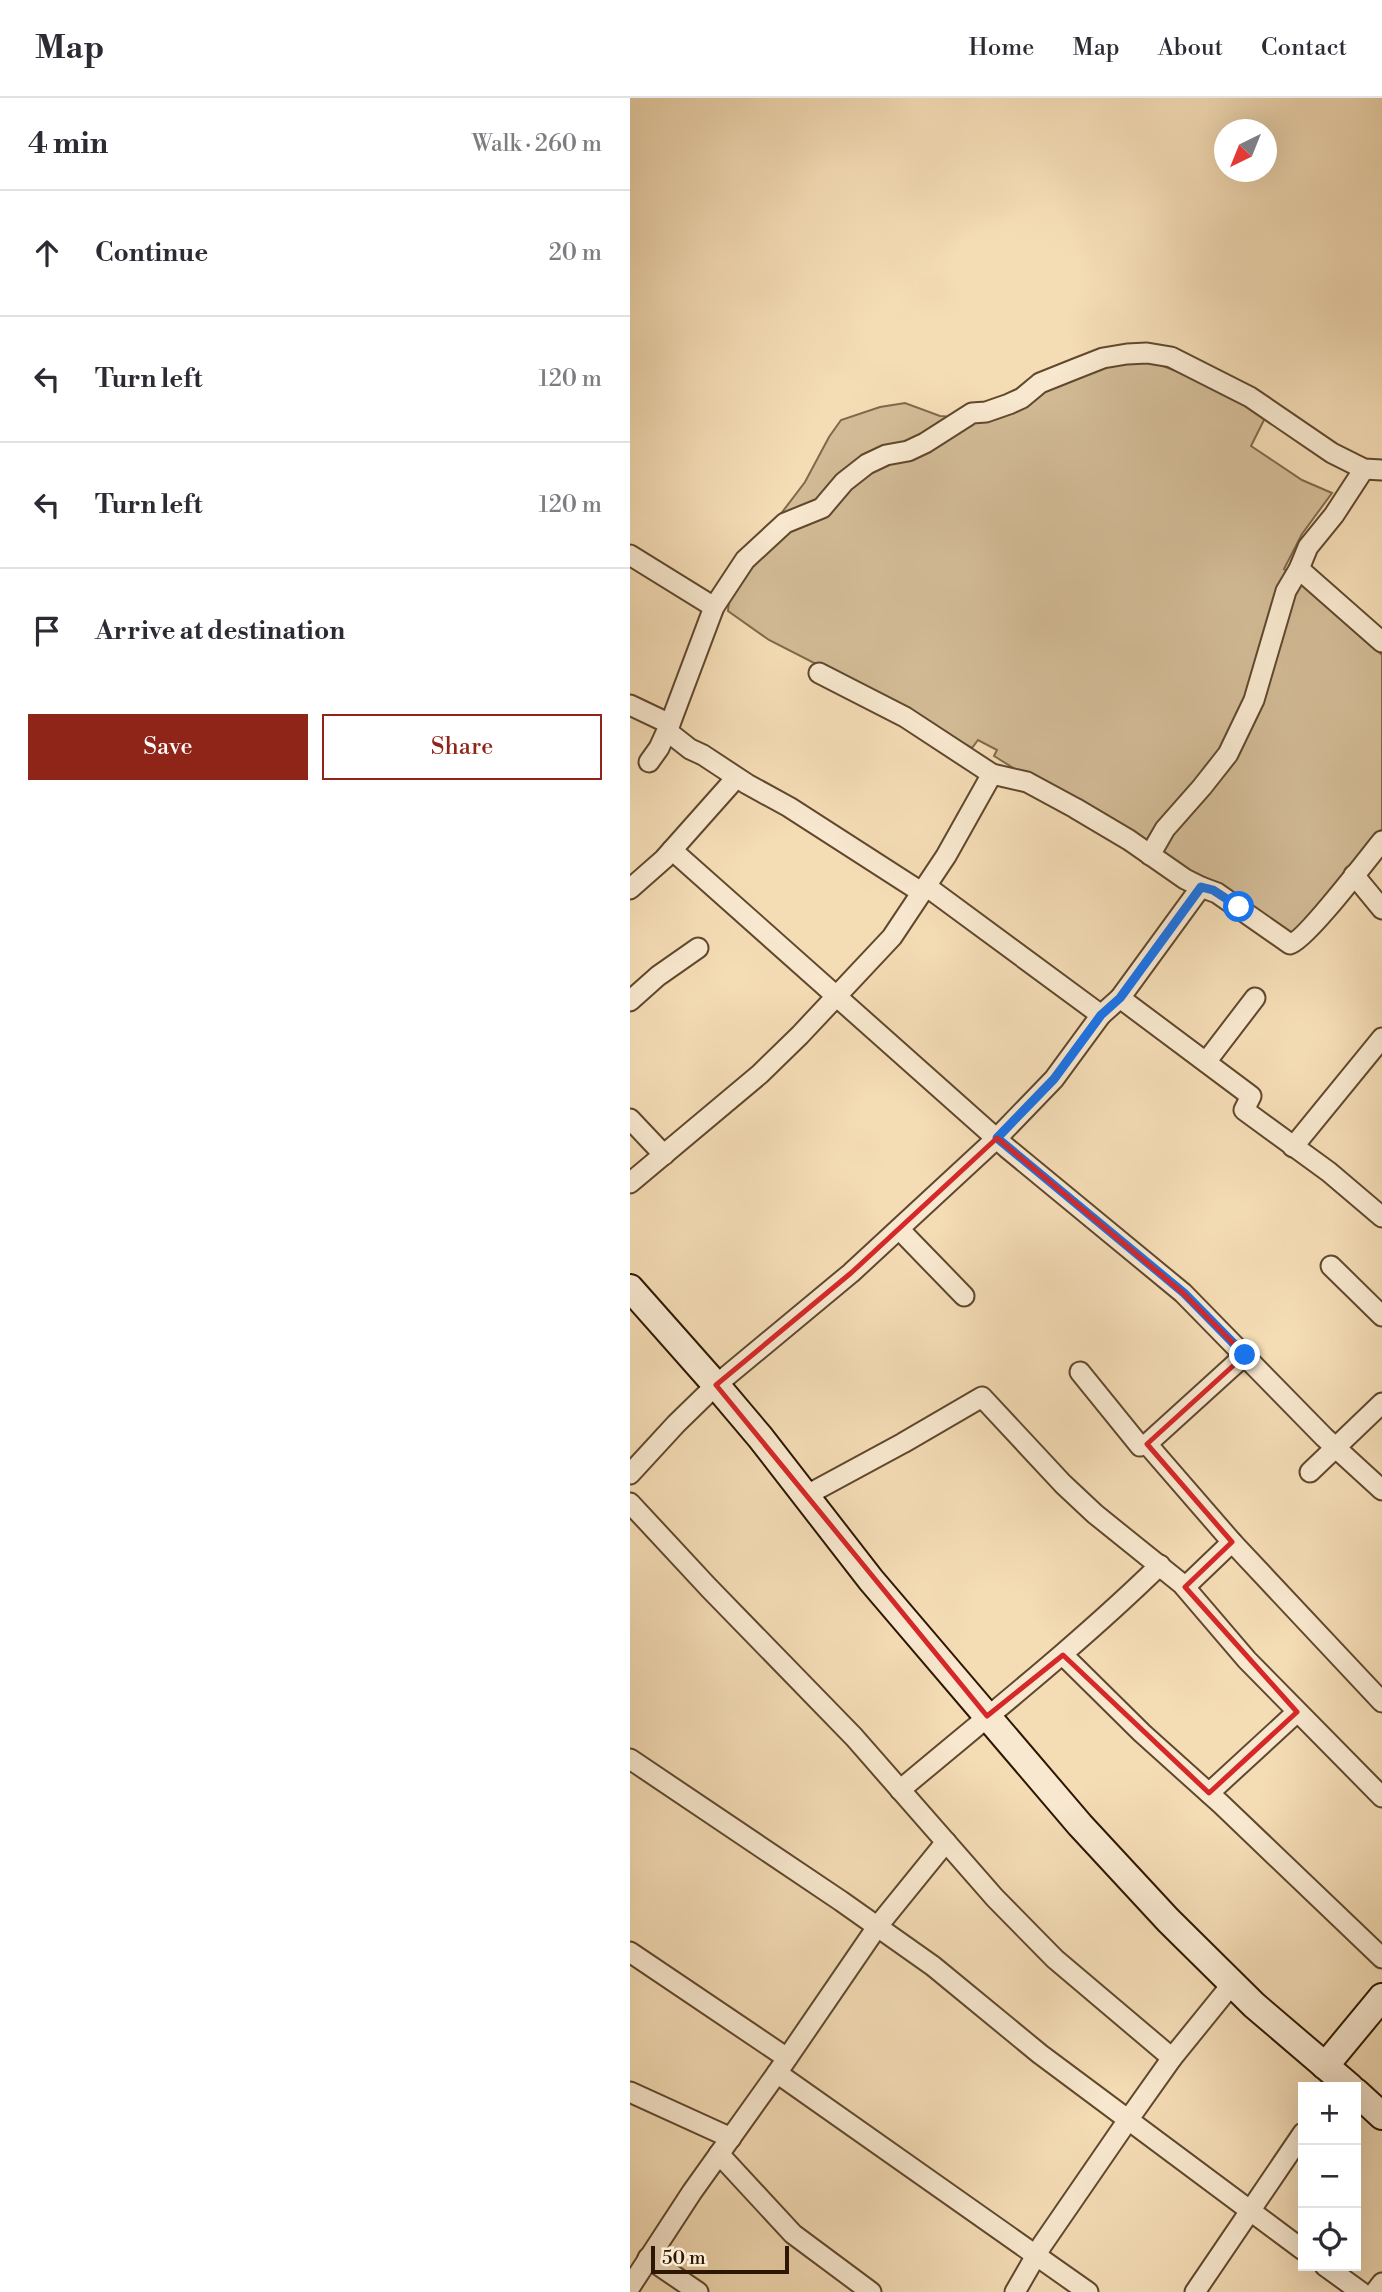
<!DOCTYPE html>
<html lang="en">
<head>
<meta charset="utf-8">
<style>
	:root { --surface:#fff; --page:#f7f7f7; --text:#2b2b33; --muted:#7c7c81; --line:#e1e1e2; --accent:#8f2418 }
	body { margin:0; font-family:"Libre Bodoni",serif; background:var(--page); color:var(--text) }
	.controls { position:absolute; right:21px; bottom:21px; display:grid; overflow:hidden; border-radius:0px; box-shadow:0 7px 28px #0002 }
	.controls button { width:63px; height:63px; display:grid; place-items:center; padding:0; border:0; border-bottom:2px solid var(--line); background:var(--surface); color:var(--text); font:35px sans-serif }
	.compass { position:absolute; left:584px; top:21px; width:63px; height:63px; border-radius:50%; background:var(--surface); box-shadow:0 7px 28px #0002; rotate:223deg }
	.scale { position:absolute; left:21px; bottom:18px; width:138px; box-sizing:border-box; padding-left:7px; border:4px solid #2e1700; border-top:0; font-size:19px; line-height:24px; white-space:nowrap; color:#2e1700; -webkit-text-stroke:5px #f8e8cf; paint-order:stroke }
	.stop { position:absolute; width:21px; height:21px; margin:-16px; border:5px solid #1a73e8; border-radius:50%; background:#fff }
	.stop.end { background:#1a73e8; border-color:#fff; box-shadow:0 2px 7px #0008 }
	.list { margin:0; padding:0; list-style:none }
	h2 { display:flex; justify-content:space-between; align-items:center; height:91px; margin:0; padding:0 28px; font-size:30px }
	h2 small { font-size:23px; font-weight:400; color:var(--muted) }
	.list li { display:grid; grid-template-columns:46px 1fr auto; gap:21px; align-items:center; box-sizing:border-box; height:126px; padding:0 28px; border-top:2px solid var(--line) }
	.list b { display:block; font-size:26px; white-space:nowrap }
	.list em { font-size:23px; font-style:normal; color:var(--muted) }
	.actions { display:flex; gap:14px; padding:21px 28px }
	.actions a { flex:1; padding:16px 0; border:2px solid var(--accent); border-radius:0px; text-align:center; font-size:24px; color:var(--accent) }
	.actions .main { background:var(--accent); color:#fff }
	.icon { flex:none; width:38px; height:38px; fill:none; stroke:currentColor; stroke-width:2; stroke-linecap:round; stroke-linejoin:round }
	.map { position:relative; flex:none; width:752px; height:2194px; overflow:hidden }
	header { display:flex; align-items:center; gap:42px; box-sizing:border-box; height:98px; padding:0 35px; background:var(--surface); border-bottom:2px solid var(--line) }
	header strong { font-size:33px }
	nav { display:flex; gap:38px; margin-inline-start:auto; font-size:24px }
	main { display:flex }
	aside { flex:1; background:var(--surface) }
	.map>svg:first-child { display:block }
	.green { fill:#d2bb96; stroke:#80694b; stroke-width:2 }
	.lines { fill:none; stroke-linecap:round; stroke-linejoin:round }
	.street-casing { stroke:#60482d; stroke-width:23 }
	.secondary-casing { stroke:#2e1700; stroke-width:30 }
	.street { stroke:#f8e8cf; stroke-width:19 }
	.secondary { stroke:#f8e8cf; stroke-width:26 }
	.route { stroke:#1a73e8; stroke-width:9 }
	.marked { fill:none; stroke:#d62828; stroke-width:5; stroke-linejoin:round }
</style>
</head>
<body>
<header>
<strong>Map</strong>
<nav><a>Home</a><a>Map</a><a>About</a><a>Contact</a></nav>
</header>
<main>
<aside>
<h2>4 min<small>Walk · 260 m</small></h2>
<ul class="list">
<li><svg class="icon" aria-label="ahead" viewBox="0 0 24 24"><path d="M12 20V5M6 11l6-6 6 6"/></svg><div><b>Continue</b></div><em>20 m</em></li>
<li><svg class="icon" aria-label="left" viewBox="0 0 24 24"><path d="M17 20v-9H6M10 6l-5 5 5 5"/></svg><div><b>Turn left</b></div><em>120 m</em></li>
<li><svg class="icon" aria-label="left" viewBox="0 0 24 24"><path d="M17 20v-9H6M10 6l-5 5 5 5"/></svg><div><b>Turn left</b></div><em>120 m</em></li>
<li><svg class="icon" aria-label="arrive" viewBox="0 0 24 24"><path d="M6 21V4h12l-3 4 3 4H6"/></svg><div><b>Arrive at destination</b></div></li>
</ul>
<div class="actions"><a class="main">Save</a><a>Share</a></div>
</aside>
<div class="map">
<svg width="752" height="2194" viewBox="0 0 752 2194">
	<rect width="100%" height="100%" fill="#f4dcb5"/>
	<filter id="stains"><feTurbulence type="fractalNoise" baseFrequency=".00286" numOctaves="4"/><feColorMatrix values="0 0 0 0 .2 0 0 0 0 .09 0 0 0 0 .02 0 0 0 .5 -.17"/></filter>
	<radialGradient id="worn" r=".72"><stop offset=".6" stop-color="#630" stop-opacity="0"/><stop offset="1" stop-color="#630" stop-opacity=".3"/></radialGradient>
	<path class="green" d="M 496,262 L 518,262 L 561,279 L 636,318 L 621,348 L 672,382 L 702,395 L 672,436 L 654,471 L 699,506 L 752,557 L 752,731 L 661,842 L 364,658 L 367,652 L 348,642 L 342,650 L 235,591 L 139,542 L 98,513 L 99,503 L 134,438 L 175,384 L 199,339 L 211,322 L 250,309 L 275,305 L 310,318 L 351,321 L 415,288 Z"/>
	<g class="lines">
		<defs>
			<g id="street">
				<path d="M 0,457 L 84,509"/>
				<path d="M 669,471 L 752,544"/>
				<path d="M 189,575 L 275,619 L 362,676 L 397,684 L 445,710 L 499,742 L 555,781 L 571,789 L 587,795 L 660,846 C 675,843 738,760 752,743"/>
				<path d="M 0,607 L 40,626"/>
				<path d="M 37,633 L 60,651 L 73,657 L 117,686 L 159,709 L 291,794"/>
				<path d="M 19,664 L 29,650 L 40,626 L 84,509 L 115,462 L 155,425 L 192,410 L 214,384 L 237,366 L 256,357 L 278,353 L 295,345 L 342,315 L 356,314 L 379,306 L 392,300 L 410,285 L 445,271 L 473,260 L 497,256 L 517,255 L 541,259 L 620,299 L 702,355 L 734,371 L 752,372"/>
				<path d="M 42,752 L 377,1050 L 553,1195 L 694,1339 L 752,1392"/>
				<path d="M 520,757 L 535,731 L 572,689 L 598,656 L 624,602 L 656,493 L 669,471 L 678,449 L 704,417 L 734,371"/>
				<path d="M 724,777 L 752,811"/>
				<path d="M 296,788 L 471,917"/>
				<path d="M 0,791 L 34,761 L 106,680"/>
				<path d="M 490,900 L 621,998 L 614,1012 L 699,1074 L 752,1119"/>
				<path d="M 0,903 L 28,878 L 68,850"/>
				<path d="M 576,964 L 625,900"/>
				<path d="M 0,1021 L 34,1057"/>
				<path d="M 663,1049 L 752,940"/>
				<path d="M 0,1085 L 130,976 L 170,937 L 262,839 L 316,758 L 362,676"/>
				<path d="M 269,1131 L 334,1198"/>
				<path d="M 701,1168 L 752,1218"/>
				<path d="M 450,1274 L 510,1348 L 517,1346 L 615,1257"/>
				<path d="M 517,1346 L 602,1444 L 752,1604"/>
				<path d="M 680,1374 L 752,1305"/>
				<path d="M 0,1376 L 46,1326 L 86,1287 L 221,1175 L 367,1040 L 424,981 L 471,917 L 490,900 L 571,789"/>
				<path d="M 175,1398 L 273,1345 L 352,1299 L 433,1386 L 465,1416 L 552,1486 L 617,1562 L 752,1699"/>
				<path d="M 0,1405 L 79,1490 L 224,1639 L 365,1800 L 425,1861 L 542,1960"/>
				<path d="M 555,1489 L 602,1444"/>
				<path d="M 433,1557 L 512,1635 L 591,1706 L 752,1860"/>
				<path d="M 0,1661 L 211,1803 L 303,1868 L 410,1956 L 673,2152"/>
				<path d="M 270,1692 C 358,1618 448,1547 530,1467"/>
				<path d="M 579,1695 L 667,1614"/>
				<path d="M 0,1854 L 157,1960"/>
				<path d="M 147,1975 L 458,2194"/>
				<path d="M 0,1994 L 101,2040"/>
				<path d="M 89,2056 L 163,2136 L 241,2194"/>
				<path d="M 18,2160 L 68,2194"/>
				<path d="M 695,2168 L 731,2194"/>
				<path d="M 0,2189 L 62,2094 L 147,1975 L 247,1829 L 316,1744"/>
				<path d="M 385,2194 L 412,2147 L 498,2022 L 542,1960 L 602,1886"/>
				<path d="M 565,2194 L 673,2035"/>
				<path d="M 745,2194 L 752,2185"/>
			</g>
			<g id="secondary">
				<path d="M 0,1190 L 86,1287 L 130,1339 L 241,1482 L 450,1727 L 538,1822 L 624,1907 L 720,1989"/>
				<path d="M 695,1968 L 752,1899"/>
				<path d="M 726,1994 L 752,2018"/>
			</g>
		</defs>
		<use href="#street" class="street-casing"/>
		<use href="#secondary" class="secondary-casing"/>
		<use href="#street" class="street"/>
		<use href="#secondary" class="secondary"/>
	</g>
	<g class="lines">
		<path class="route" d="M 609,809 L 583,792 L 571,789 L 490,900 L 471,917 L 424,981 L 367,1040 L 554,1195 L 615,1257"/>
	</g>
	<path class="marked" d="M 367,1040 L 553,1195 L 615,1257 L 517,1346 L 602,1444 L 555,1489 L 667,1614 L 579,1695 L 433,1557 L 357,1618 L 86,1287 L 221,1175 Z"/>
	<rect width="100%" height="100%" filter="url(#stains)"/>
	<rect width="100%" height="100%" fill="url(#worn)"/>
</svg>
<div class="controls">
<button>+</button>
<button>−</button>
<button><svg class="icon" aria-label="locate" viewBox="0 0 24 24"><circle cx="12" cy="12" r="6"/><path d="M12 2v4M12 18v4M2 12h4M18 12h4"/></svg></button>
</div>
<svg class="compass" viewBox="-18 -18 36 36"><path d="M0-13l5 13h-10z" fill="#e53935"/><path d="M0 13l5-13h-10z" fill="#7c7c81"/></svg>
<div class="scale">50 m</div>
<div class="stop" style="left:609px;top:809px"></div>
<div class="stop end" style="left:615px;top:1257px"></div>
</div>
</main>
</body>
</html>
